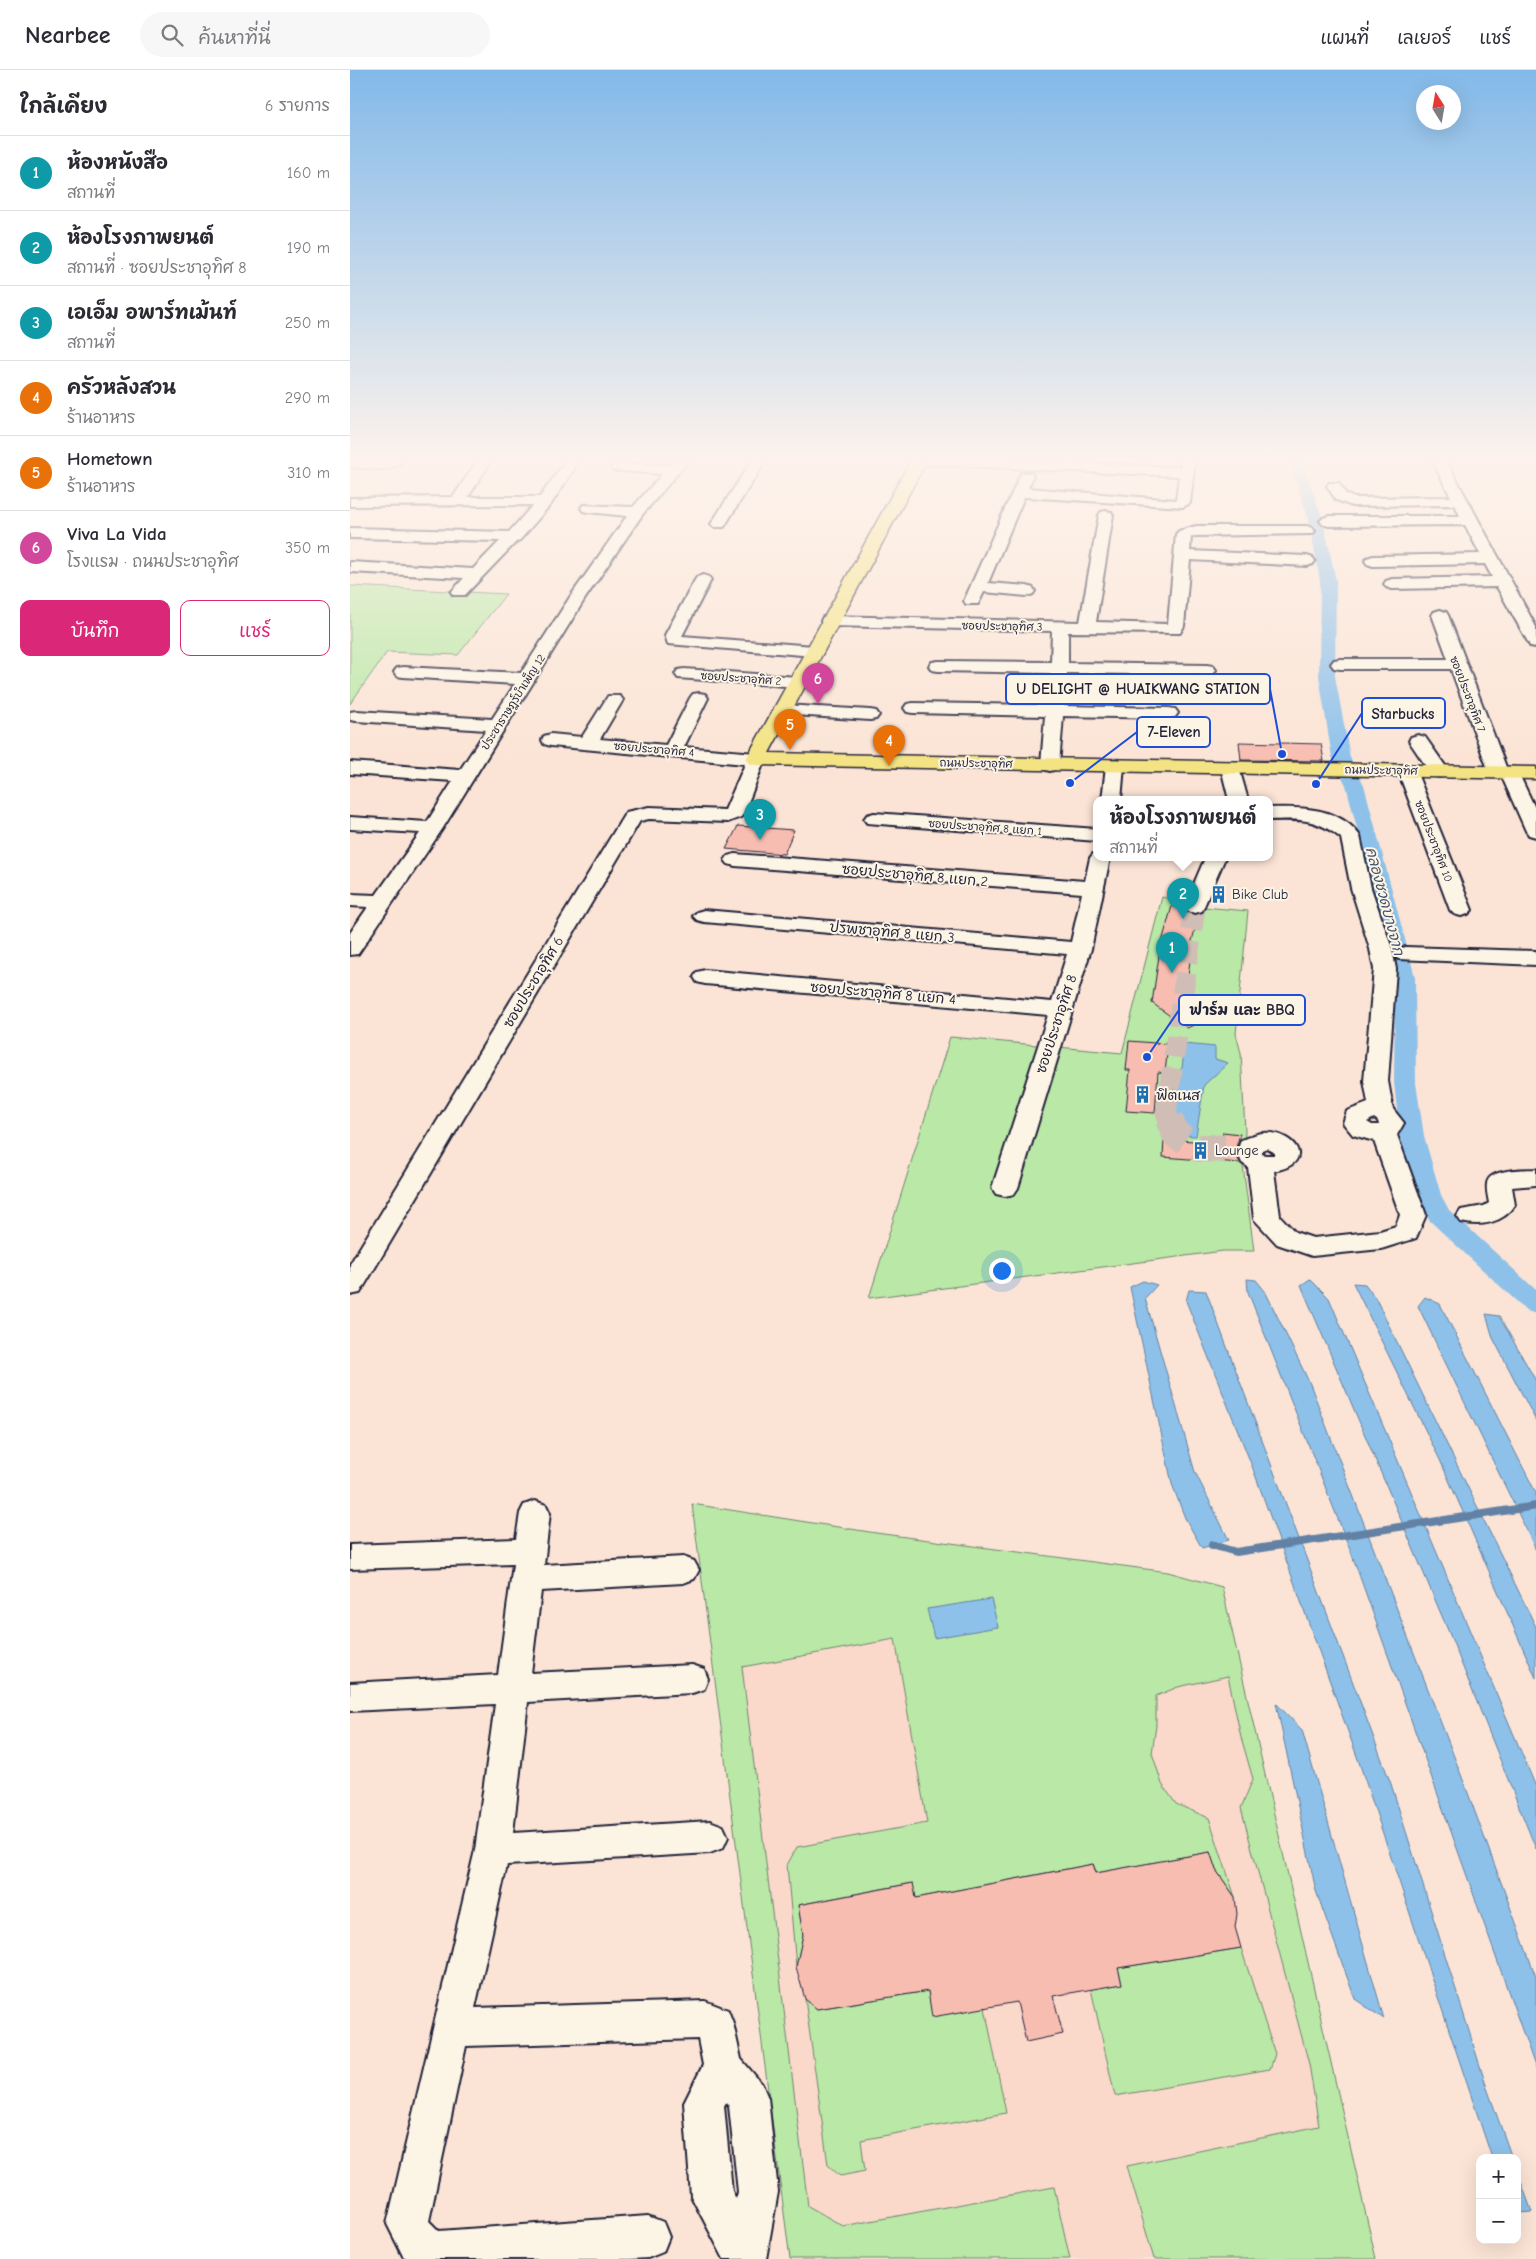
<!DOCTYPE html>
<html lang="th">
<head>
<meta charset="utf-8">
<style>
	:root { --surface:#fff; --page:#f7f7f7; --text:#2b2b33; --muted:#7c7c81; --line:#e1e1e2; --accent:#db2777 }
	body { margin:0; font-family:"Comic Neue","Playpen Sans Thai",sans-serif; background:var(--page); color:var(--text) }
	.controls { position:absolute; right:15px; bottom:15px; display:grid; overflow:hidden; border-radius:10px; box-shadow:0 5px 20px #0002 }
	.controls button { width:45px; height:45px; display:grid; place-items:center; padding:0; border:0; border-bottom:1px solid var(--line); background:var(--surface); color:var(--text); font:25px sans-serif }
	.compass { position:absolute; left:1066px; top:15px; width:45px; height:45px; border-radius:50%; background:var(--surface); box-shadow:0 5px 20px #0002; rotate:349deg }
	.you { position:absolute; left:651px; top:1200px; width:18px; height:18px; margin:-12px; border:4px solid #fff; border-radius:50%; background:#1a73e8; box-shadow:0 0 0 8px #1a73e833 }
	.badge { display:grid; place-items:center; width:32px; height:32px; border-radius:50%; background:var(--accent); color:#fff; font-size:16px; font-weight:700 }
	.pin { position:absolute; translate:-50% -41px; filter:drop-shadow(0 1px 2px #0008) }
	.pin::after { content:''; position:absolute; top:26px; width:18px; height:15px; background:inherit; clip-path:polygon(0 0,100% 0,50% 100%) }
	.popup { position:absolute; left:743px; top:726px; width:180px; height:65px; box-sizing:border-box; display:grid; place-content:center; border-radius:10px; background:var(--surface); filter:drop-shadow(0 1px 4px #0005); font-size:16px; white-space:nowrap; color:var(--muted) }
	.popup b { font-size:19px; color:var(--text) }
	.popup::after { content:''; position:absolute; left:50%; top:100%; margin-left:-10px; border:10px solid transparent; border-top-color:var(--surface) }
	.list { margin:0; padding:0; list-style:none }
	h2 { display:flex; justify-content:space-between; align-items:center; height:65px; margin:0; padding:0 20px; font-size:21px }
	h2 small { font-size:16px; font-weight:400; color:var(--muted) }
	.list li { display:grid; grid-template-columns:32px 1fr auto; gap:15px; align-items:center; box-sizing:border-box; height:75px; padding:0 20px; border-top:1px solid var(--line) }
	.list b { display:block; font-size:19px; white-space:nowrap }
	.list p { margin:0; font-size:16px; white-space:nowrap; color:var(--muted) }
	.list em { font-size:16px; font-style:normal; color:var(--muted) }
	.actions { display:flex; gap:10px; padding:15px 20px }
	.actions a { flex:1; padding:11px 0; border:1px solid var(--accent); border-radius:10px; text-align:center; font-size:18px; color:var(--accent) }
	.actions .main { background:var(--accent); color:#fff }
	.icon { flex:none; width:28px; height:28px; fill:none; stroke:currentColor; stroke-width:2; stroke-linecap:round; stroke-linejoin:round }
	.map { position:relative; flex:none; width:1186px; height:2189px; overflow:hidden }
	header { display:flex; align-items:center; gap:30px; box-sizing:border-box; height:70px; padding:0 25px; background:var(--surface); border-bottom:1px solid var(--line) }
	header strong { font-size:24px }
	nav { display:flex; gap:28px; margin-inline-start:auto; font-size:18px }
	.search { width:350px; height:45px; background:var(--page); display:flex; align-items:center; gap:12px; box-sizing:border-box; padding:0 18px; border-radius:28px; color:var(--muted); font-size:19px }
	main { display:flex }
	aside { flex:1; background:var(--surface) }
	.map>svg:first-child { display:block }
	.built { fill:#fad8ca }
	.green { fill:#bae8a6; stroke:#6e8570 }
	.water { fill:#8dc1ea; stroke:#6281a4 }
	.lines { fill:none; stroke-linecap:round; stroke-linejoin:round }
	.stream { stroke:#6281a4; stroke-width:8 }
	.canal { fill:#8dc1ea; fill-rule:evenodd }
	.building { fill:#f8bdb1; stroke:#22223b }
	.minor-tunnel-far1 { stroke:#d0bdb6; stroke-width:21; stroke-dasharray:21 11; stroke-linecap:butt }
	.minor-tunnel { stroke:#d0bdb6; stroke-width:28; stroke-dasharray:28 14; stroke-linecap:butt }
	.minor-casing { stroke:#22223b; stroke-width:4 }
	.major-casing { stroke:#22223b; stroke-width:3 }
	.minor { fill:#fcf5e5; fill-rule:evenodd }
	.major { fill:#f4e382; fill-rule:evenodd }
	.labels { text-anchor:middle; stroke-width:4; stroke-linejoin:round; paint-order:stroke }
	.far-street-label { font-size:11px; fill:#22223b; stroke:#fcf5e5 }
	.street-label { font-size:14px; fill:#22223b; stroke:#fcf5e5 }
	.poi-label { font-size:14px; fill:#22223b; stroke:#fcf5e5; text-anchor:start }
	.water-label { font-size:15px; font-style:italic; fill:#425270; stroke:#fcf5e5 }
	.leader { fill:none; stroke:#1d4ed8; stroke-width:2 }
	.callout-dot { fill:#1d4ed8; stroke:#fcf5e5; stroke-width:2 }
	.callout { fill:#fcf5e5; stroke:#1d4ed8; stroke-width:2 }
	.callout-label { font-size:15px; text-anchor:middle; font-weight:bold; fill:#22223b }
</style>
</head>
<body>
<header>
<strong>Nearbee</strong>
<div class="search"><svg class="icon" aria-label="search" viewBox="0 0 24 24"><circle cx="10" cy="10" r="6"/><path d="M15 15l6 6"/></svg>ค้นหาที่นี่</div>
<nav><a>แผนที่</a><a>เลเยอร์</a><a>แชร์</a></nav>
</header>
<main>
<aside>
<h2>ใกล้เคียง<small>6 รายการ</small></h2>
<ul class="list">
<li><span class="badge" style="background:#0f9aa8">1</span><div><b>ห้องหนังสือ</b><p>สถานที่</p></div><em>160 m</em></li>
<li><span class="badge" style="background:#0f9aa8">2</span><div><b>ห้องโรงภาพยนต์</b><p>สถานที่ · ซอยประชาอุทิศ 8</p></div><em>190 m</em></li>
<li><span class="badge" style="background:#0f9aa8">3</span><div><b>เอเอ็ม อพาร์ทเม้นท์</b><p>สถานที่</p></div><em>250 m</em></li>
<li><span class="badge" style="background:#e8710a">4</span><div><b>ครัวหลังสวน</b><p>ร้านอาหาร</p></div><em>290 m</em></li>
<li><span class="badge" style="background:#e8710a">5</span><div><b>Hometown</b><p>ร้านอาหาร</p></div><em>310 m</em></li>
<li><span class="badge" style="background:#d1479c">6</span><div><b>Viva La Vida</b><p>โรงแรม · ถนนประชาอุทิศ</p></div><em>350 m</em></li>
</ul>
<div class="actions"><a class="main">บันทึก</a><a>แชร์</a></div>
</aside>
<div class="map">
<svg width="1186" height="2189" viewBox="0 0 1186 2189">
	<rect width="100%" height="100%" fill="#fbe4d5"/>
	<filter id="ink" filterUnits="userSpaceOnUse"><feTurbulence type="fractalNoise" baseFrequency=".02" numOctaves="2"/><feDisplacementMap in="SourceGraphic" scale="10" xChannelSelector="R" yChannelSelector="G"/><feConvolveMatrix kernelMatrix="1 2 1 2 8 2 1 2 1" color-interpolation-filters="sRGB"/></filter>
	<g filter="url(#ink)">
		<path class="built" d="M 342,1434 L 526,1463 L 818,1502 L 872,1517 L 1026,2189 L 440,2189 Z"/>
		<g class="green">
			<path d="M 0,516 L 156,524 L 108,585 L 37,582 L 0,634 Z"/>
			<path d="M 812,827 L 853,837 L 898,841 L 886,964 L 891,983 L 895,1061 L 893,1096 L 904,1181 L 873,1181 L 519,1228 L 600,967 L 772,983 Z"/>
			<path d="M 342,1434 L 526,1463 L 818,1502 L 872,1517 L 1026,2189 L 804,2189 L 777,2096 L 969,2056 L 959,1994 L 891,1738 L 903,1709 L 891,1667 L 878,1606 L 828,1617 L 806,1626 L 806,1656 L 802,1683 L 812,1714 L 826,1734 L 859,1748 L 885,1827 L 866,1800 L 860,1782 L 747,1803 L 743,1794 L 566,1828 L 562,1813 L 448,1835 L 453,1865 L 446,1897 L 437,1795 L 447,1777 L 577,1753 L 545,1569 L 392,1597 L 458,2136 L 493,2156 L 704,2117 L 720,2189 L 440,2189 Z"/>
			<path d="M 891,1878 L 925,1984 L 920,1999 L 765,2026 L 741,1919 L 772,1914 L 768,1898 Z"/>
			<path d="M 578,1921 L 635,1938 L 656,2043 L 511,2070 L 515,2101 L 490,2106 L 478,2095 L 455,1929 L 467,1939 Z"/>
		</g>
		<g class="water">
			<path d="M 835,974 L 865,977 L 865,989 L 878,993 L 854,1015 L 846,1066 L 818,1065 L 826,1003 L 832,998 Z"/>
			<path d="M 897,1209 L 906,1210 L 915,1221 L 960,1314 L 1115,1715 L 1186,1907 L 1186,1999 L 1001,1482 L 898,1222 Z"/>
			<path d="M 960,1209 L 979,1228 L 1186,1717 L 1186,1779 L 1100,1565 L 951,1215 Z"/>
			<path d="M 793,1211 L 807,1215 L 795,1228 L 845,1402 L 879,1470 L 852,1478 L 835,1448 L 822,1414 L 780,1217 Z"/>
			<path d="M 1003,1213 L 1015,1214 L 1026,1229 L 1186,1557 L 1186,1608 L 1090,1390 Z"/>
			<path d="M 839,1220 L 856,1221 L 1041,1714 L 1136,2015 L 1162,2088 L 1142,2088 L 1009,1692 L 902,1396 L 836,1231 Z"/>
			<path d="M 1075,1227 L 1090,1234 L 1186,1423 L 1186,1480 L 1068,1236 Z"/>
			<path d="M 1136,1244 L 1149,1246 L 1186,1311 L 1186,1351 L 1143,1268 Z"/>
			<path d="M 641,1529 L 648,1557 L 584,1568 L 577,1539 Z"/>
			<path d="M 926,1633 L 952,1660 L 1034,1949 L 1005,1929 L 966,1821 Z"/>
			<path d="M 1167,2101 L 1182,2142 L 1167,2143 Z"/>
		</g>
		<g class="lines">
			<path class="stream" d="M 862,1475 L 886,1482 L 1186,1436"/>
			<path class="canal" d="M 939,390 L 952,390 L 973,450 L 986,511 L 985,606 L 1000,687 L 1014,715 L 1065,907 L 1066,1013 L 1074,1066 L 1091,1125 L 1099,1140 L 1186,1220 L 1186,1244 L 1177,1241 L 1080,1151 L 1067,1125 L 1050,1066 L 1044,1013 L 1045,907 L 996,715 L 982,687 L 969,606 L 970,511 L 959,450 Z"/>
		</g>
		<g class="building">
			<path d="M 889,672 L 971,674 L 974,691 L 891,690 Z"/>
			<path d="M 388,756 L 444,760 L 434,784 L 376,779 Z"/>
			<path d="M 822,836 L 832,837 L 837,843 L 849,844 L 837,890 L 840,890 L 835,933 L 857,949 L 837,958 L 802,933 L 810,879 Z"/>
			<path d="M 779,971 L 818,974 L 815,1003 L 808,1002 L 805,1043 L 776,1041 L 780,1000 L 776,1000 Z"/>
			<path d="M 873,1062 L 890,1064 L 885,1081 L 890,1093 L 813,1087 L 814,1069 L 872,1073 Z"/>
			<path d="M 860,1782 L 866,1800 L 885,1827 L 887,1844 L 885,1857 L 891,1878 L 768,1898 L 772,1914 L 703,1926 L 713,1964 L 676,1972 L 667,1932 L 582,1947 L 578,1921 L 467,1939 L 455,1929 L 446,1897 L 453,1865 L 448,1835 L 563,1813 L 566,1828 L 743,1794 L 746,1803 Z"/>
		</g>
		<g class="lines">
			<path class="minor-tunnel-far1" d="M 819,1050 L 816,1043 L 845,837"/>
			<path class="minor-tunnel" d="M 819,1049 L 826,1065 L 849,1078 L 890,1079"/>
			<defs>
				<g id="minor">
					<path d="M 0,390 L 54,390 C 43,404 16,398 0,397 Z"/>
					<path d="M 128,390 L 142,390 L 118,427 L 190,427 L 216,390 L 230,390 L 201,434 L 170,470 L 167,471 L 115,525 L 103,525 L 101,522 L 114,508 L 0,502 L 0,492 L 123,499 L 150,471 L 0,468 L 0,458 L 159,462 L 183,435 L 0,436 L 0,428 L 103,427 Z"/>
					<path d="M 325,390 L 339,390 L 292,445 L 236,527 L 93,758 L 8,884 L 0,885 L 0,863 L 18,837 L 0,836 L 0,824 L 26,825 L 70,763 L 0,759 L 0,747 L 77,752 L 103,711 L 0,704 L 0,692 L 110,700 L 136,660 L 6,651 L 0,650 L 0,642 L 6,641 L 142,649 L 165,614 L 53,607 L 47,606 L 44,602 L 47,598 L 53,597 L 171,603 L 220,527 L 277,446 L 238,442 L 233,441 L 231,438 L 233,435 L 283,437 L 312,404 L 268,401 L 263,400 L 261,397 L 263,394 L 320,395 Z"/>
					<path d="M 402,390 L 416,390 L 374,457 L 364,457 L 361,454 Z"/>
					<path d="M 562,390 L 655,390 L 830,397 L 831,390 L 845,390 L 840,433 L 833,437 L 674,427 L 638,513 L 677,516 L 683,518 L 685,521 L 683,524 L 677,526 L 634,522 L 628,534 L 616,534 L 614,531 L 671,403 L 681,403 L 683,406 L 678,418 L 826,430 L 829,406 L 569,394 Z"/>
					<path d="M 1082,390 L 1096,390 L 1186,557 L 1186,577 L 1180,576 L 1178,572 L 1147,517 L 1042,519 L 1036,517 L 1034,514 L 1036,511 L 1042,509 L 1142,507 L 1135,494 L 1023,496 L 1017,494 L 1015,491 L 1017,488 L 1023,486 L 1130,484 L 1115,455 L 978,456 L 973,454 L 970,451 L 973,448 L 978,446 L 1110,446 L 1105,435 L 1002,436 L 986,430 L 977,416 L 979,413 L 989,413 L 996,424 L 1004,428 L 1101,427 Z"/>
					<path d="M 756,441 L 761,442 L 763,445 L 746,552 L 818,554 L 826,464 L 829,461 L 846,456 L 957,456 L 962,458 L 965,461 L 962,464 L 846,466 L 841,467 L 840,481 L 957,486 L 963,488 L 965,491 L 963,494 L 957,496 L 840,490 L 834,556 L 830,563 L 718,562 L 718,593 L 857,595 L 863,596 L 866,600 L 863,604 L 857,605 L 717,603 L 714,636 L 819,638 L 825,639 L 828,643 L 825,647 L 819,648 L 713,646 L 709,695 L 707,699 L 700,701 L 693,699 L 691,695 L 695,646 L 563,643 L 557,642 L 554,638 L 557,634 L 563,633 L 697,635 L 700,603 L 588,601 L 582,600 L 579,596 L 582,592 L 588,591 L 701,592 L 702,561 L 479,556 L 473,555 L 471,551 L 473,547 L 479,546 L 730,552 L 749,445 L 751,442 Z"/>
					<path d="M 353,505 L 359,507 L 361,510 L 332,566 L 464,576 L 470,577 L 473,581 L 470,585 L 464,586 L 318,574 L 315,565 L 345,510 L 347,507 Z"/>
					<path d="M 1090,540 L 1096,542 L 1098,545 L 1156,697 L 1166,698 L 1186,740 L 1186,767 L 1179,765 L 1176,761 L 1152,707 L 1141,706 L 1139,702 L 1101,599 L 990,599 L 984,598 L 981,594 L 984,590 L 990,589 L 1098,589 L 1082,545 L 1084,542 Z"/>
					<path d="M 334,599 L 448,607 L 454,608 L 457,612 L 454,616 L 448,617 L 328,608 L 325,604 L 328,600 Z"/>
					<path d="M 349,623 L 355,624 L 358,628 L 334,677 L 406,683 L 413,685 L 415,689 L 394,743 L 391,747 L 378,752 L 299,749 L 290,751 L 10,1223 L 0,1225 L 0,1194 L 276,742 L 299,737 L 375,740 L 395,694 L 201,676 L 194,674 L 192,670 L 194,666 L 201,664 L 232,667 L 258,626 L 270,626 L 273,630 L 250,669 L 316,675 L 340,628 L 343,624 Z"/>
					<path d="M 434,635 L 520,640 L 526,641 L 529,645 L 526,649 L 520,650 L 428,644 L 425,640 L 428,636 Z"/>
					<path d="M 1068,665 L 1075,667 L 1096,697 L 1098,701 L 1096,705 L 1089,707 L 1082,705 L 1059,671 L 1061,667 Z"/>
					<path d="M 765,690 L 772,692 L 774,696 L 771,730 L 752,730 L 756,696 L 758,692 Z"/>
					<path d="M 880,692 L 887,694 L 889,698 L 898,730 L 879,730 L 871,698 L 873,694 Z"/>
					<path d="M 1057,695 L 1064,697 L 1066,701 L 1122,840 L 1118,844 L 1111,846 L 1104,844 L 1100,840 L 1048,701 L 1050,697 Z"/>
					<path d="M 919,738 C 951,737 990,737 1010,766 L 1021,818 L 1042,879 L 1046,899 L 1038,1011 L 1043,1039 L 1054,1053 L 1047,1065 L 1076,1145 L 1066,1168 L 1031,1179 L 962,1186 L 927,1174 L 904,1149 L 898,1097 L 892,1093 L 887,1082 L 891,1070 C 898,1068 906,1063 913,1063 C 941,1060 970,1092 924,1101 L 930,1146 L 945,1162 L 963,1168 L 1030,1161 L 1046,1156 L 1050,1145 L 1024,1071 L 1003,1065 L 993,1053 L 997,1041 L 1018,1033 L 1014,1011 L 1024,899 L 1020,879 L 1001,818 L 991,768 C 966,748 950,749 919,750 ZM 1024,1048 L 1028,1051 L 1029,1055 L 1022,1055 L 1017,1052 ZM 917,1078 L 924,1083 L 924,1085 L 915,1085 L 912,1083 L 912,1080 Z"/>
					<path d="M 524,743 L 747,759 L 747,771 L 517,753 L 514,749 L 517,745 Z"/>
					<path d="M 747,783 L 747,788 L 760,788 L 741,879 L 668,1118 L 664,1124 L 655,1126 L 646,1124 L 642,1118 L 698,945 L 355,914 L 347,912 L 344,907 L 347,902 L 355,900 L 702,932 L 717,884 L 354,852 L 347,850 L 343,846 L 347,842 L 354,840 L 721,872 L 732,823 L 385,796 L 378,794 L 375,790 L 378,786 L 385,784 L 735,811 L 740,788 L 743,784 Z"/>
					<path d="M 855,788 L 875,788 L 852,841 L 845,843 L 838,841 L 834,837 Z"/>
					<path d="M 1056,877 L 1186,881 L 1186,895 L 1048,889 L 1045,884 L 1048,879 Z"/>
					<path d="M 1186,1099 L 1186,1115 L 1162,1117 L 1165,1135 C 1154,1153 1130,1157 1111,1152 L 1107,1146 L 1111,1140 L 1134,1136 L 1139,1133 C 1138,1127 1136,1120 1137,1114 C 1138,1098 1174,1100 1186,1099 Z"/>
					<path d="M 185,1431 L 196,1435 L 200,1443 L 194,1495 L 333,1487 L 344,1491 L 349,1500 L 344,1509 L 333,1513 L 191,1521 L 181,1603 L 342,1595 L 354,1599 L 358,1609 L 354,1619 L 342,1623 L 178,1632 L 163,1763 L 360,1751 L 373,1756 L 378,1767 L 373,1778 L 360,1783 L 157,1795 L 125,1938 L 355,1931 L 378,1940 L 383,1953 L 391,1989 L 412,2014 L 418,2028 L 428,2122 L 416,2189 L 374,2189 L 341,2126 L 334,2033 L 353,1995 L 348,1969 L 116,1976 L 79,2151 L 89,2161 L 298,2146 L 313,2152 L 319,2167 L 313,2182 L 298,2188 L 281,2189 L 58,2189 L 53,2186 L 37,2154 L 125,1780 L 145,1634 L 0,1641 L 0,1613 L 148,1605 L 163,1494 L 0,1499 L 0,1475 L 166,1469 L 170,1443 L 174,1435 ZM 376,2032 L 379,2036 L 388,2122 L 386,2129 L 382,2121 L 374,2036 Z"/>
				</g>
				<path id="major" d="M 561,390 L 577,390 L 419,683 L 1186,697 L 1186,709 L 406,695 L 399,693 L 396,689 Z"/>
			</defs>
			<use href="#minor" class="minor-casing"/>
			<use href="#major" class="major-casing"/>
			<use href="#minor" class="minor"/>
			<use href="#major" class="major"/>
		</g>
	</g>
	<linearGradient id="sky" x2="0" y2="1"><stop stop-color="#83b9e9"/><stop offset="0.56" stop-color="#fdf3ec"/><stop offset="1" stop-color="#fdf3ec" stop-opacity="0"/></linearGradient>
	<rect width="1186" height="696" fill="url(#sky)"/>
	<defs>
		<symbol id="building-bare" viewBox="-9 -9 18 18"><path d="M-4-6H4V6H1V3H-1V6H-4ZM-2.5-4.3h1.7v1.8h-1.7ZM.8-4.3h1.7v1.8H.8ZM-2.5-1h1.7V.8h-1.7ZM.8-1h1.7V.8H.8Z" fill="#1f6fb2" stroke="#fcf5e5" stroke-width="2.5" paint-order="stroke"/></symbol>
	</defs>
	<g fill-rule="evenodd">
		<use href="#building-bare" x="856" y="812" width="25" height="25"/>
		<use href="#building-bare" x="780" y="1012" width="25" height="25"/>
		<use href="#building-bare" x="838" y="1068" width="25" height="25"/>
	</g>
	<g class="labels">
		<g class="far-street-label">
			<text transform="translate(652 556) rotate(1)" y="4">ซอยประชาอุทิศ 3</text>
			<text transform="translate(391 608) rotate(4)" y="4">ซอยประชาอุทิศ 2</text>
			<text transform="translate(1118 624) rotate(69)" y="4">ซอยประชาอุทิศ 7</text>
			<text transform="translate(163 632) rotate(-58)" y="4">ประชาราษฎร์บำเพ็ญ 12</text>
			<text transform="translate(304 679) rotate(5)" y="4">ซอยประชาอุทิศ 4</text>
			<text transform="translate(626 693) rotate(1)" y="4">ถนนประชาอุทิศ</text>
			<text transform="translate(1031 700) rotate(1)" y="4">ถนนประชาอุทิศ</text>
			<text transform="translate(635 757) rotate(4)" y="4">ซอยประชาอุทิศ 8 แยก 1</text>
			<text transform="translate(1084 771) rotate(69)" y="4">ซอยประชาอุทิศ 10</text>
		</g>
		<g class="street-label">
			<text transform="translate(565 805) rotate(5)" y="5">ซอยประชาอุทิศ 8 แยก 2</text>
			<text transform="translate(542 862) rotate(5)" y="5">ปรพชาอุทิศ 8 แยก 3</text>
			<text transform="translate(183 912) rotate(-59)" y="5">ซอยประชาอุทิศ 6</text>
			<text transform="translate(533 923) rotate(5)" y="5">ซอยประชาอุทิศ 8 แยก 4</text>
			<text transform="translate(706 954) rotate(-72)" y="5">ซอยประชาอุทิศ 8</text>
		</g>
		<g class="poi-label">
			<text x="882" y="829">Bike Club</text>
			<text x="806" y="1030">ฟิตเนส</text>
			<text x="865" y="1085">Lounge</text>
		</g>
		<g class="water-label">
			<text transform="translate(1035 831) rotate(75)" y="5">คลองชวดบางจาก</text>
		</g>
	</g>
	<path class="leader" d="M932 684L920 619M966 714L1012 643M720 713L787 662M797 987L829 940"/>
	<g class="callout-dot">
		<circle cx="932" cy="684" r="5"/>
		<circle cx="966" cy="714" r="5"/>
		<circle cx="720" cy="713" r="5"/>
		<circle cx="797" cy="987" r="5"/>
	</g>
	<g class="callout">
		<rect x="656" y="604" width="264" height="30" rx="5"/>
		<rect x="1012" y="628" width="83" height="30" rx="5"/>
		<rect x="787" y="647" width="73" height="30" rx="5"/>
		<rect x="829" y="925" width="126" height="30" rx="5"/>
	</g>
	<g class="callout-label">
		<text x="788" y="624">U DELIGHT @ HUAIKWANG STATION</text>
		<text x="1053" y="649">Starbucks</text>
		<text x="824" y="667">7-Eleven</text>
		<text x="892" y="945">ฟาร์ม และ BBQ</text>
	</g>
</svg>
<div class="controls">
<button>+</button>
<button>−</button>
</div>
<svg class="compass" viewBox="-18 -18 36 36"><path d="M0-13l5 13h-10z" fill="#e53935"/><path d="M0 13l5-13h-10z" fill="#7c7c81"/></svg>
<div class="you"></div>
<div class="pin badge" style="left:822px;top:903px;background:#0f9aa8">1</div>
<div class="pin badge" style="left:833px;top:849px;background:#0f9aa8">2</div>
<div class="popup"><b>ห้องโรงภาพยนต์</b>สถานที่</div>
<div class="pin badge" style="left:410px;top:770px;background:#0f9aa8">3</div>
<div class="pin badge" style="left:539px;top:696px;background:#e8710a">4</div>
<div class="pin badge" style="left:440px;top:680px;background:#e8710a">5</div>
<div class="pin badge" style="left:468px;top:634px;background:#d1479c">6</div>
</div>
</main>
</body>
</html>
